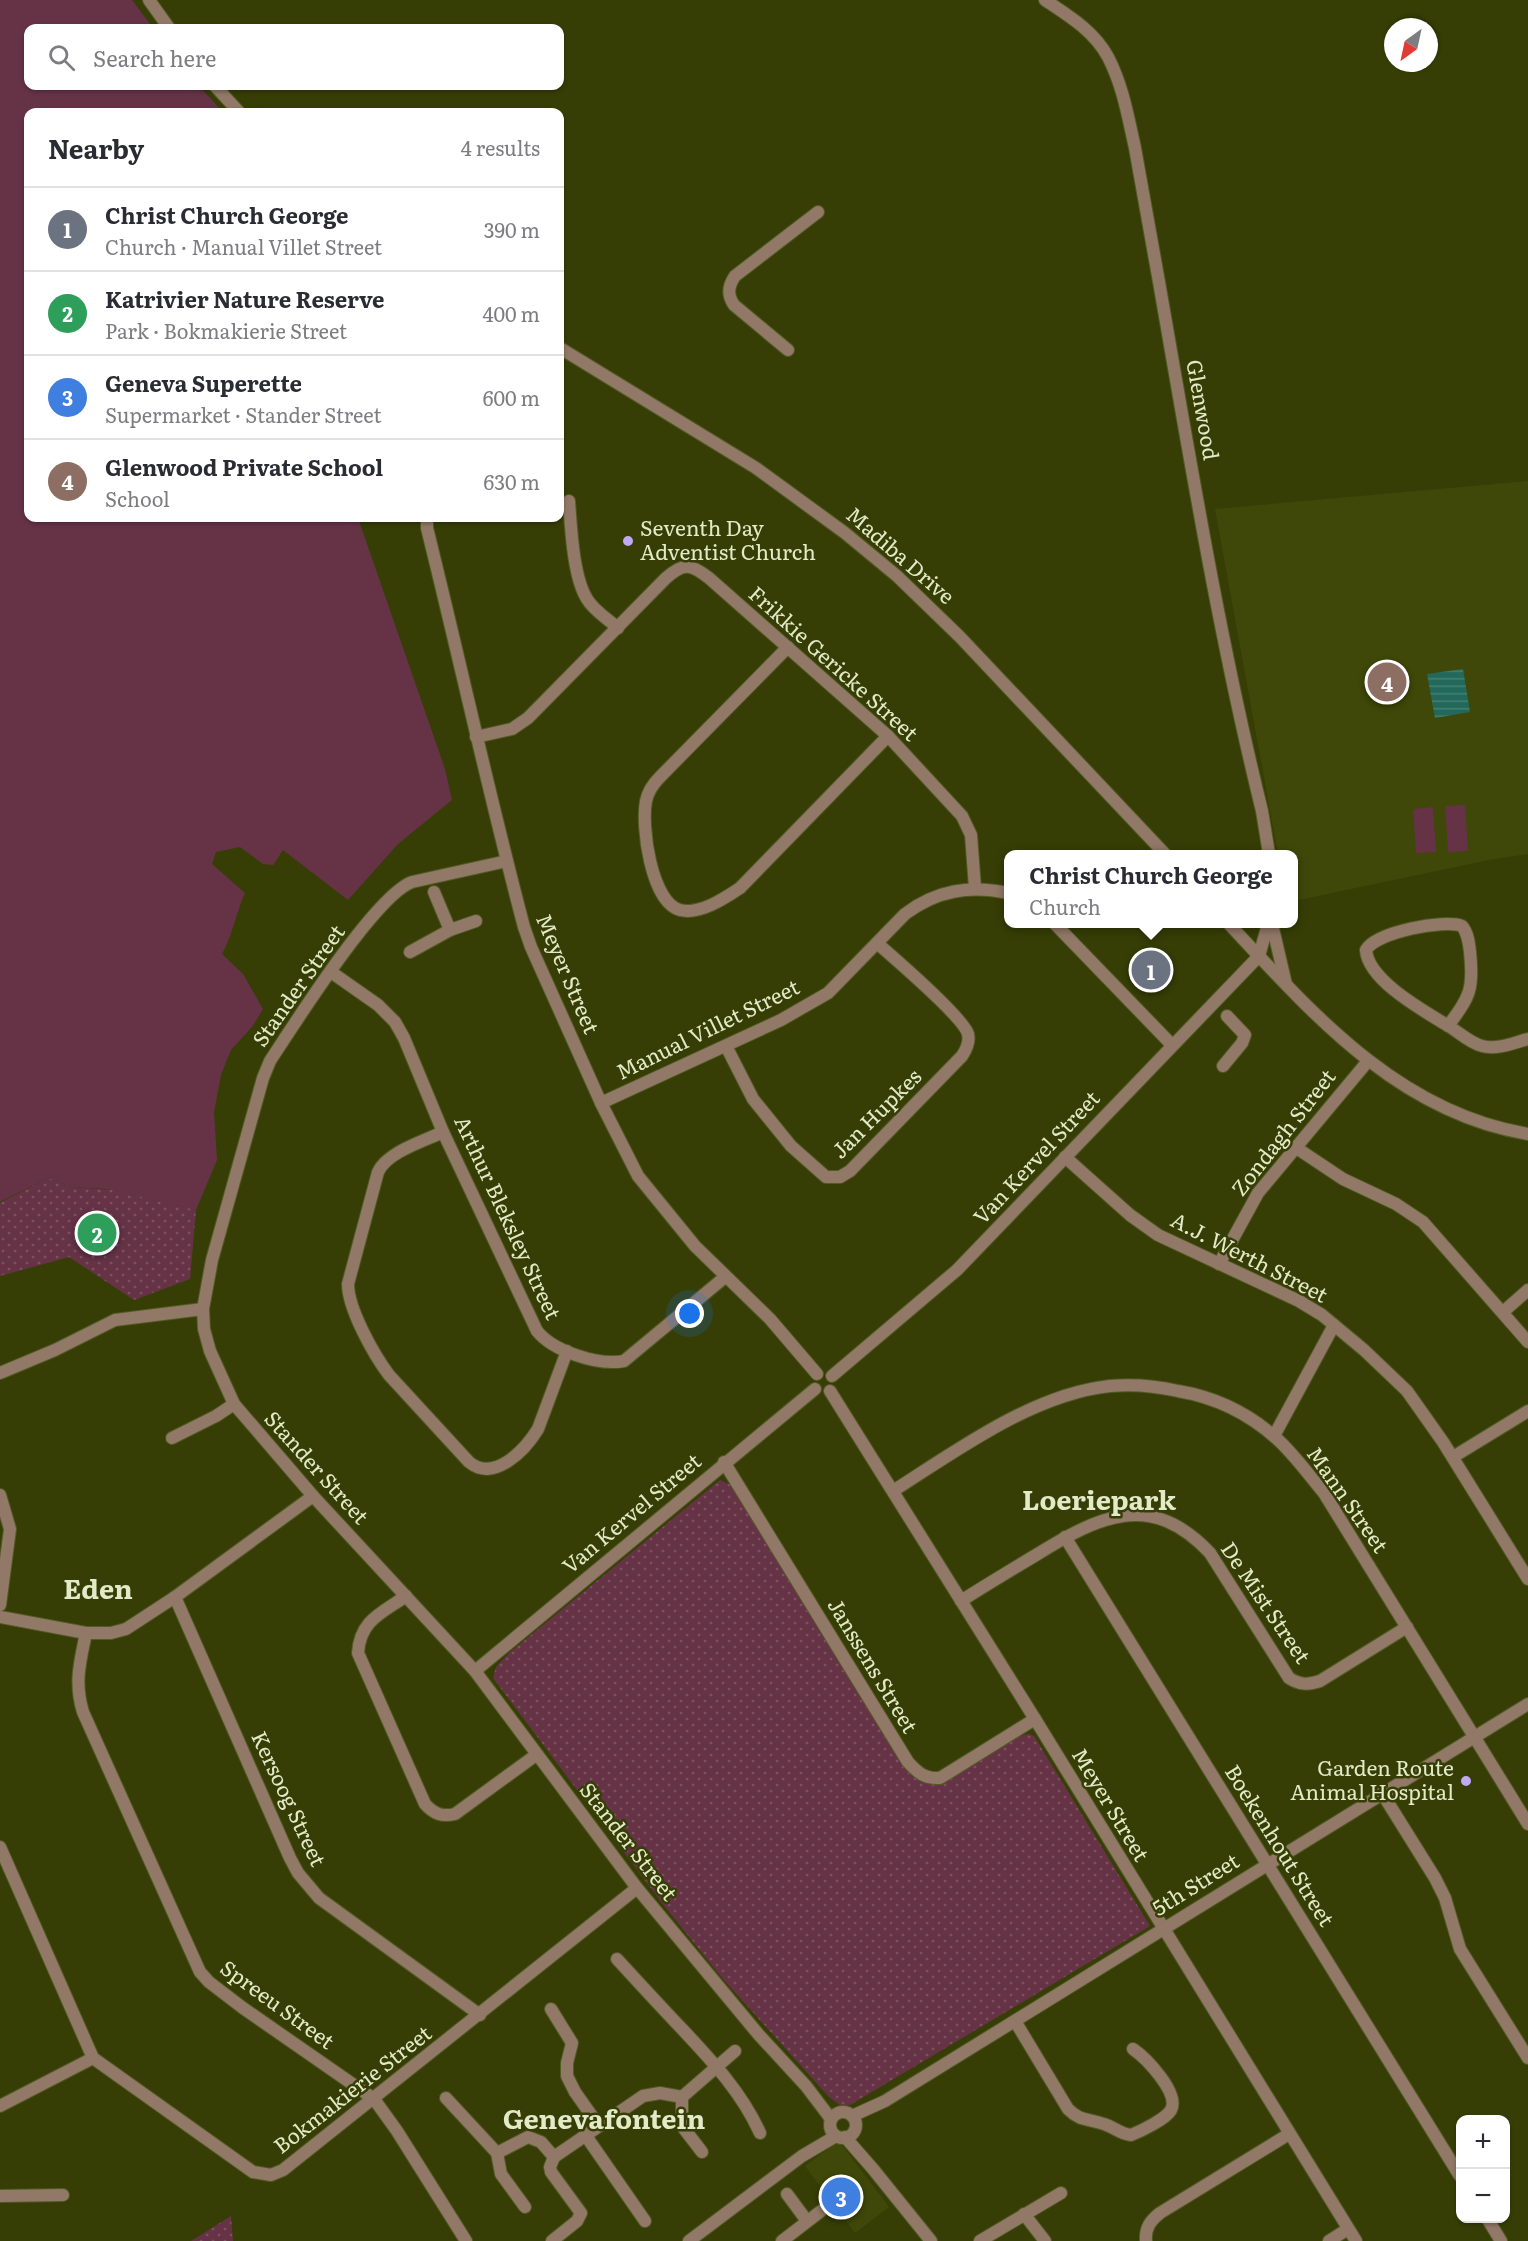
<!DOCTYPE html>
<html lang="en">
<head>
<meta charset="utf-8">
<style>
	:root { --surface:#fff; --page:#f7f7f7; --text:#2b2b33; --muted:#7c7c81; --line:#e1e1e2; --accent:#6e648a }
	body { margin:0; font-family:Literata,serif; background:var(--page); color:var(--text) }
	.controls { position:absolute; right:18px; bottom:18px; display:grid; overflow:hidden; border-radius:12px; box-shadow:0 2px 4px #0004 }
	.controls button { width:54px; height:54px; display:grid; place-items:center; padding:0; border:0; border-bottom:2px solid var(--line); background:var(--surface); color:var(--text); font:30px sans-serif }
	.compass { position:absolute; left:1384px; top:18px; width:54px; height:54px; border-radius:50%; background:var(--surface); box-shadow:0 2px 4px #0004; rotate:213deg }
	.you { position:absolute; left:690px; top:1314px; width:21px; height:21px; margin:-15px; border:4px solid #fff; border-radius:50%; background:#1a73e8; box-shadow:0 0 0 9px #1a73e833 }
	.badge { display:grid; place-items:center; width:39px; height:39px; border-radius:50%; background:var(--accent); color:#fff; font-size:20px; font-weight:700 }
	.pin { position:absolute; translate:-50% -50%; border:3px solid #fff; box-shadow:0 2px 6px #0006 }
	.popup { position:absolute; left:1004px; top:850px; width:294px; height:78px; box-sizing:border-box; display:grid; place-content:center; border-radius:12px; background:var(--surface); filter:drop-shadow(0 2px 4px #0005); font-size:20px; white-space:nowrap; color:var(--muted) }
	.popup b { font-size:22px; color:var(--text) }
	.popup::after { content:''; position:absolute; left:50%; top:100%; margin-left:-12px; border:12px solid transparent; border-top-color:var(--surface) }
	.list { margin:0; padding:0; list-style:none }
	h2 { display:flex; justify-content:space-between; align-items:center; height:78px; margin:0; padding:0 24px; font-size:26px }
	h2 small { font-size:20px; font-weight:400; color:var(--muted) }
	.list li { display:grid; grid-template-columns:39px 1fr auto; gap:18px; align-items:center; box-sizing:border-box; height:84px; padding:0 24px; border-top:2px solid var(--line) }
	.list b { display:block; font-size:22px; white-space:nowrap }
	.list p { margin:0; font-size:20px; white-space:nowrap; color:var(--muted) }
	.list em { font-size:20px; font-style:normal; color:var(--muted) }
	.icon { flex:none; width:33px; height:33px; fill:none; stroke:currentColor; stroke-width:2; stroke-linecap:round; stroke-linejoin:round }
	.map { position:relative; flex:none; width:1528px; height:2241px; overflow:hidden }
	.search { position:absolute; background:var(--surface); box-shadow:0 2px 4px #0004; left:24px; top:24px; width:540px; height:66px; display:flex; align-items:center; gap:15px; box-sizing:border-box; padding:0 21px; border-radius:12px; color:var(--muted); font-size:22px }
	.panel { position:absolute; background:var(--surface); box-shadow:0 2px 4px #0004; left:24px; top:108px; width:540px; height:414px; border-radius:12px }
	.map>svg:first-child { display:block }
	.built { fill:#3f4808 }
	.green { fill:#663346 }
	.park { fill:url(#park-dots) }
	.water { fill:url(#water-rules) }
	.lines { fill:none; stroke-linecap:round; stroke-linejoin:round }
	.minor-casing { stroke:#525a25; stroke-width:14 }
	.minor { stroke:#927867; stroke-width:12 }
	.poi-dot { fill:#bfa9f4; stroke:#363e06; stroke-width:2 }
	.labels { text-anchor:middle; stroke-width:5; stroke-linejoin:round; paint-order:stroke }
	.street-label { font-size:21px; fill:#e2eac7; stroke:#363e06 }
	.poi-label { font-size:21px; fill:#e2eac7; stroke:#363e06; text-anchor:start }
	.district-label { font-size:27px; font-weight:bold; fill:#e2eac7; stroke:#363e06 }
</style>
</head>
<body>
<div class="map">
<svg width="1528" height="2241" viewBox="0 0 1528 2241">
	<defs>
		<pattern id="park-dots" width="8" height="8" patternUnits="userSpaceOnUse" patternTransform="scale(1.5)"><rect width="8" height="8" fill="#663346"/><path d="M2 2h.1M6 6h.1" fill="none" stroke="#7c515f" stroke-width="1.8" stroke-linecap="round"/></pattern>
		<pattern id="water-rules" width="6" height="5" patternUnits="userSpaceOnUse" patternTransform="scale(1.5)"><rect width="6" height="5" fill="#23695b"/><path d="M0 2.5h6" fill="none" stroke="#437f71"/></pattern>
	</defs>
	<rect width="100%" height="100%" fill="#363e06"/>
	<g class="built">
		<path d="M 1528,481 L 1528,854 L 1489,860 L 1294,901 L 1294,854 L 1278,854 L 1215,509 Z"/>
		<path d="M 839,2141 L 889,2207 L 855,2233 L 805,2166 Z"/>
	</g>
	<g class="green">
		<path d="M 0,0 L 132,0 L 153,28 L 28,28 L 28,86 L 199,86 L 223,112 L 28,112 L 28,518 L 358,518 L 445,769 L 452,800 L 398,844 L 348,900 L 283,850 L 273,865 L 263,864 L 240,847 L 216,852 L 212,864 L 245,893 C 236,913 233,934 222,954 L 243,974 L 263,1009 L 252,1027 L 231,1050 L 221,1075 L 214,1112 L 217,1160 L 196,1210 L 106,1189 L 71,1187 L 48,1178 L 0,1202 Z"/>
		<path d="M 1465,805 L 1468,851 L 1448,852 L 1445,806 Z"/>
		<path d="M 1433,807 L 1436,852 L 1416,853 L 1413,809 Z"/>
	</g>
	<g class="park">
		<path d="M 48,1178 L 71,1187 L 112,1190 L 196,1210 L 190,1279 L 134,1300 L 69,1257 L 0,1276 L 0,1203 Z"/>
		<path d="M 720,1480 L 733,1486 L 911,1774 C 920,1782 928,1785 940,1783 L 1017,1737 L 1028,1734 L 1034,1736 L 1150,1926 L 850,2105 L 840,2105 L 829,2097 L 723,1979 L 665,1907 L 493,1678 L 496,1667 L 509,1653 Z"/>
		<path d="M 231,2216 L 233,2241 L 191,2241 Z"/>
	</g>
	<path class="water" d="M 1463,669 L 1470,712 L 1435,718 L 1427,674 Z"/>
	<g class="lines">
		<defs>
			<g id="minor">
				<path d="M 149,0 L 169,28"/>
				<path d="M 1045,0 C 1069,16 1094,31 1108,57 C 1123,86 1128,117 1135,148 C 1143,193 1151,237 1159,282 C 1190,459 1219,637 1262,811 L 1269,854"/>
				<path d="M 215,86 L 239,112"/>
				<path d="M 560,348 L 756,468 L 845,533 L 897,576 L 960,637 L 1165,854"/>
				<path d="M 788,350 L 734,305 C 727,295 728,286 735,276 L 818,212"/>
				<path d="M 569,501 C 571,527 573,577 587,599 C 594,611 608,619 618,628"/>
				<path d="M 427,518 L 427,528 C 460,661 489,795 524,927 L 531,947 L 601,1103 L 638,1176 L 695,1246 L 770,1319 L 817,1374"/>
				<path d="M 788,647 L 660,777 C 653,784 648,791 646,801 C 641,826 651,902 680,910 C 700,915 725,898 740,888 L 888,736"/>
				<path d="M 476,737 L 512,729 L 528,718 L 666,578 C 684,562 691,564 709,578 L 888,736 L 962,816 L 971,835 L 975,888"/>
				<path d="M 507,861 L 412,882 C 375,896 295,1023 270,1061 L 263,1078 L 212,1260 L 203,1309 L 204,1329 L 210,1351 L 234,1404 L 313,1496 L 475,1671 L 637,1888 L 759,2035 L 806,2086 L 831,2119"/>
				<path d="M 434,892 L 450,930"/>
				<path d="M 1055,924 L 1172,1045"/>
				<path d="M 1229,924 C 1313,1014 1399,1113 1528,1134"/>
				<path d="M 1272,924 L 1286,984"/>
				<path d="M 410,952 L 450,930 L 476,921"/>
				<path d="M 331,972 L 378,1005 L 395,1022 L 404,1038 L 443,1132 L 537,1331 C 553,1351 598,1366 624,1361 L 725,1277"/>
				<path d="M 1448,1026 C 1470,996 1474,990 1470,952 C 1469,943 1468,933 1462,926 C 1444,919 1376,932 1366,950 C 1368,981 1426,1012 1450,1027 C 1460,1033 1470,1043 1482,1046 C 1497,1050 1513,1043 1528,1039"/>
				<path d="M 726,1046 L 753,1099 L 791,1146 L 826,1177 L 840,1177 L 850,1171 L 962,1056 C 966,1050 970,1042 968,1034 C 964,1018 894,958 878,944"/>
				<path d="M 1223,1066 L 1242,1043 L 1245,1035 L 1227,1016"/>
				<path d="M 601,1103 L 781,1020 L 828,993 L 905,914 C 937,890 970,885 1008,893"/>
				<path d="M 443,1132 C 424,1141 387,1152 378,1172 L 348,1284 C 348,1309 374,1355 389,1375 L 469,1462 C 494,1483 525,1450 538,1429 L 567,1351"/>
				<path d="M 1295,1147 L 1343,1179 L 1396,1204 L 1423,1222 L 1528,1342"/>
				<path d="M 1065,1157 L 1130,1215 L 1158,1235 L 1299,1301 L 1322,1315 L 1364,1350 L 1407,1391 L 1443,1442 L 1528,1579"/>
				<path d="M 1219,1264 L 1258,1193 L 1368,1061"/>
				<path d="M 1503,1312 L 1528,1290"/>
				<path d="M 0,1373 L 55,1350 L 115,1320 L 203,1309"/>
				<path d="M 832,1376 L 957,1270 L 1259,956 L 1268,924"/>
				<path d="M 830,1391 L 1035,1719 L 1356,2241"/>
				<path d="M 1274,1436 L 1334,1325"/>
				<path d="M 172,1438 L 216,1416 L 234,1404"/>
				<path d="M 1453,1457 L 1528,1411"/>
				<path d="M 724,1462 L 908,1762 C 918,1773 925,1779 940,1778 L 1035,1719"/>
				<path d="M 893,1491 C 956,1451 1033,1394 1110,1386 C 1132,1384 1156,1386 1178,1391 C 1214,1397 1248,1413 1276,1438 C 1294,1454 1308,1474 1324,1493 L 1528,1824"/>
				<path d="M 0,1495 L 10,1529 L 0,1605"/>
				<path d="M 1065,1537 L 1460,2176"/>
				<path d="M 406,1596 C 382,1613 360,1620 358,1653 L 425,1804 C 434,1814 442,1817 455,1814 L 536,1755"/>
				<path d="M 175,1597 L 290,1858 L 298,1873 L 319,1898 L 480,2015"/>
				<path d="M 961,1601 C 986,1585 1011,1570 1036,1555 C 1099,1516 1151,1490 1210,1553 L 1289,1678 C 1300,1685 1308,1685 1320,1681 L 1407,1627"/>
				<path d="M 0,1617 L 86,1633 L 111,1633 L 126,1629 L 175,1597 L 313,1496"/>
				<path d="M 86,1633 C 80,1662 74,1683 83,1712 L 200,1972 L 209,1982 L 243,2008 L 374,2099 L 397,2131 L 466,2241"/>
				<path d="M 475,1671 L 815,1389"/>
				<path d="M 1382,1793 L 1435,1878 L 1445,1898 L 1460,1949 L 1528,2058"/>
				<path d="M 0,1847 L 93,2058 L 253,2172 L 271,2175 L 283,2170 L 637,1888"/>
				<path d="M 617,1959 C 639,1983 661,2007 683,2030 C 713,2062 742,2093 760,2133"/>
				<path d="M 551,2009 L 572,2043 L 567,2063 L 567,2076 L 575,2092 L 599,2126"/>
				<path d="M 1015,2021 L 1068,2109 C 1081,2122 1088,2118 1104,2124 C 1114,2127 1120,2134 1131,2135 C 1141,2131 1166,2119 1171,2110 C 1180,2093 1146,2058 1133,2049"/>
				<path d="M 682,2097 L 682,2126 L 702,2152"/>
				<path d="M 446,2098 L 497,2153 L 528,2137 L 541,2142 L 554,2157 L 643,2096 L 660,2093 L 682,2097 L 735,2051"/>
				<path d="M 0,2106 L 93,2058"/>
				<circle cx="843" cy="2125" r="13"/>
				<path d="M 852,2116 L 885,2101 L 1528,1704"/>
				<path d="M 586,2136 L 645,2221"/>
				<path d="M 845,2137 L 873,2169 L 931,2241"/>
				<path d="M 497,2153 L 501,2174 L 525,2207"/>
				<path d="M 787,2194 L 807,2221"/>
				<path d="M 0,2196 L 63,2195"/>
				<path d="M 1024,2214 L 1045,2241"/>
				<path d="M 1487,2218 L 1501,2241"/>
				<path d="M 552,2241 L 577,2221 L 581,2213 L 551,2172 L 550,2167 L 554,2157"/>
				<path d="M 689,2241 L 802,2156 L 836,2136"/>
				<path d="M 782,2241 L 821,2211"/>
				<path d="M 980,2241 L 1061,2193"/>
				<path d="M 1146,2241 C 1145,2228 1150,2221 1160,2213 L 1289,2134"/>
				<path d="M 1329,2241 L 1348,2229"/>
			</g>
		</defs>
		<use href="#minor" class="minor-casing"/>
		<use href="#minor" class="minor"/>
	</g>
	<g class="poi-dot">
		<circle cx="628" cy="541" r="6"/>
		<circle cx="1466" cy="1781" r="6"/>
	</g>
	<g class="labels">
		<g class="street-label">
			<text transform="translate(1202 410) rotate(80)" y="7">Glenwood</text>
			<text transform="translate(900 556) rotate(41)" y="7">Madiba Drive</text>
			<text transform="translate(833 664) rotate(42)" y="7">Frikkie Gericke Street</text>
			<text transform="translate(567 974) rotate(67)" y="7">Meyer Street</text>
			<text transform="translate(299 986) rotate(-55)" y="7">Stander Street</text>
			<text transform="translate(708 1030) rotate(-26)" y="7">Manual Villet Street</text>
			<text transform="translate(877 1114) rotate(-45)" y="7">Jan Hupkes</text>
			<text transform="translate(1284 1133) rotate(-52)" y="7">Zondagh Street</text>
			<text transform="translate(1037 1158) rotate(-47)" y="7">Van Kervel Street</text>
			<text transform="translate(507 1218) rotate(65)" y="7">Arthur Bleksley Street</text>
			<text transform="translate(1249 1258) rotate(27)" y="7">A.J. Werth Street</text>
			<text transform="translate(316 1468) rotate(48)" y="7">Stander Street</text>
			<text transform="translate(1347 1500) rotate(55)" y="7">Mann Street</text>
			<text transform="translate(632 1514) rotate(-40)" y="7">Van Kervel Street</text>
			<text transform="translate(1265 1603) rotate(56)" y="7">De Mist Street</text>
			<text transform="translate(872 1666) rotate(59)" y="7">Janssens Street</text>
			<text transform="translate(288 1799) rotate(65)" y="7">Kersoog Street</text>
			<text transform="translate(1110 1805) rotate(59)" y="7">Meyer Street</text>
			<text transform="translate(628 1842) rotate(52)" y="7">Stander Street</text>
			<text transform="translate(1279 1846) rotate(58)" y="7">Boekenhout Street</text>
			<text transform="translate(1196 1885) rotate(-32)" y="7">5th Street</text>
			<text transform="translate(277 2005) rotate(36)" y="7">Spreeu Street</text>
			<text transform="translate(353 2090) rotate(-38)" y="7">Bokmakierie Street</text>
		</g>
		<g class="poi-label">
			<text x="640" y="536">Seventh Day<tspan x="640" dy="24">Adventist Church</tspan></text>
			<text x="1454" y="1776" text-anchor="end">Garden Route<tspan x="1454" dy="24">Animal Hospital</tspan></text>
		</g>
		<g class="district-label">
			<text x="1099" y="1510">Loeriepark</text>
			<text x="98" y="1599">Eden</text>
			<text x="604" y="2129">Genevafontein</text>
		</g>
	</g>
</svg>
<div class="controls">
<button>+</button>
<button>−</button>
</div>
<svg class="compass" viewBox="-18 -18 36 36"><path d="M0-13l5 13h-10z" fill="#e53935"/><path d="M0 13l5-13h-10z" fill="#7c7c81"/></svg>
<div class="you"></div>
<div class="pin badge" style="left:1151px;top:970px;background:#6b7280">1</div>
<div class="popup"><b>Christ Church George</b>Church</div>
<div class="pin badge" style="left:97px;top:1233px;background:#2e9e5b">2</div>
<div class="pin badge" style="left:841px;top:2197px;background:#3f7fe0">3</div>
<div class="pin badge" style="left:1387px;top:682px;background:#8d6e63">4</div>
<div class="search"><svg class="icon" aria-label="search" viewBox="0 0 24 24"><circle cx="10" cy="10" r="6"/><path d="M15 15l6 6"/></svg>Search here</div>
<section class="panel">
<h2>Nearby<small>4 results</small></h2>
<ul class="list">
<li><span class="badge" style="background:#6b7280">1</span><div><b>Christ Church George</b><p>Church · Manual Villet Street</p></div><em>390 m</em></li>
<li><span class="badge" style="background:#2e9e5b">2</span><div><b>Katrivier Nature Reserve</b><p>Park · Bokmakierie Street</p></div><em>400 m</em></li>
<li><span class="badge" style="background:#3f7fe0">3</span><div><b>Geneva Superette</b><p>Supermarket · Stander Street</p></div><em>600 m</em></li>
<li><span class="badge" style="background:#8d6e63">4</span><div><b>Glenwood Private School</b><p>School</p></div><em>630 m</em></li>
</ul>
</section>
</div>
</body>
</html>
